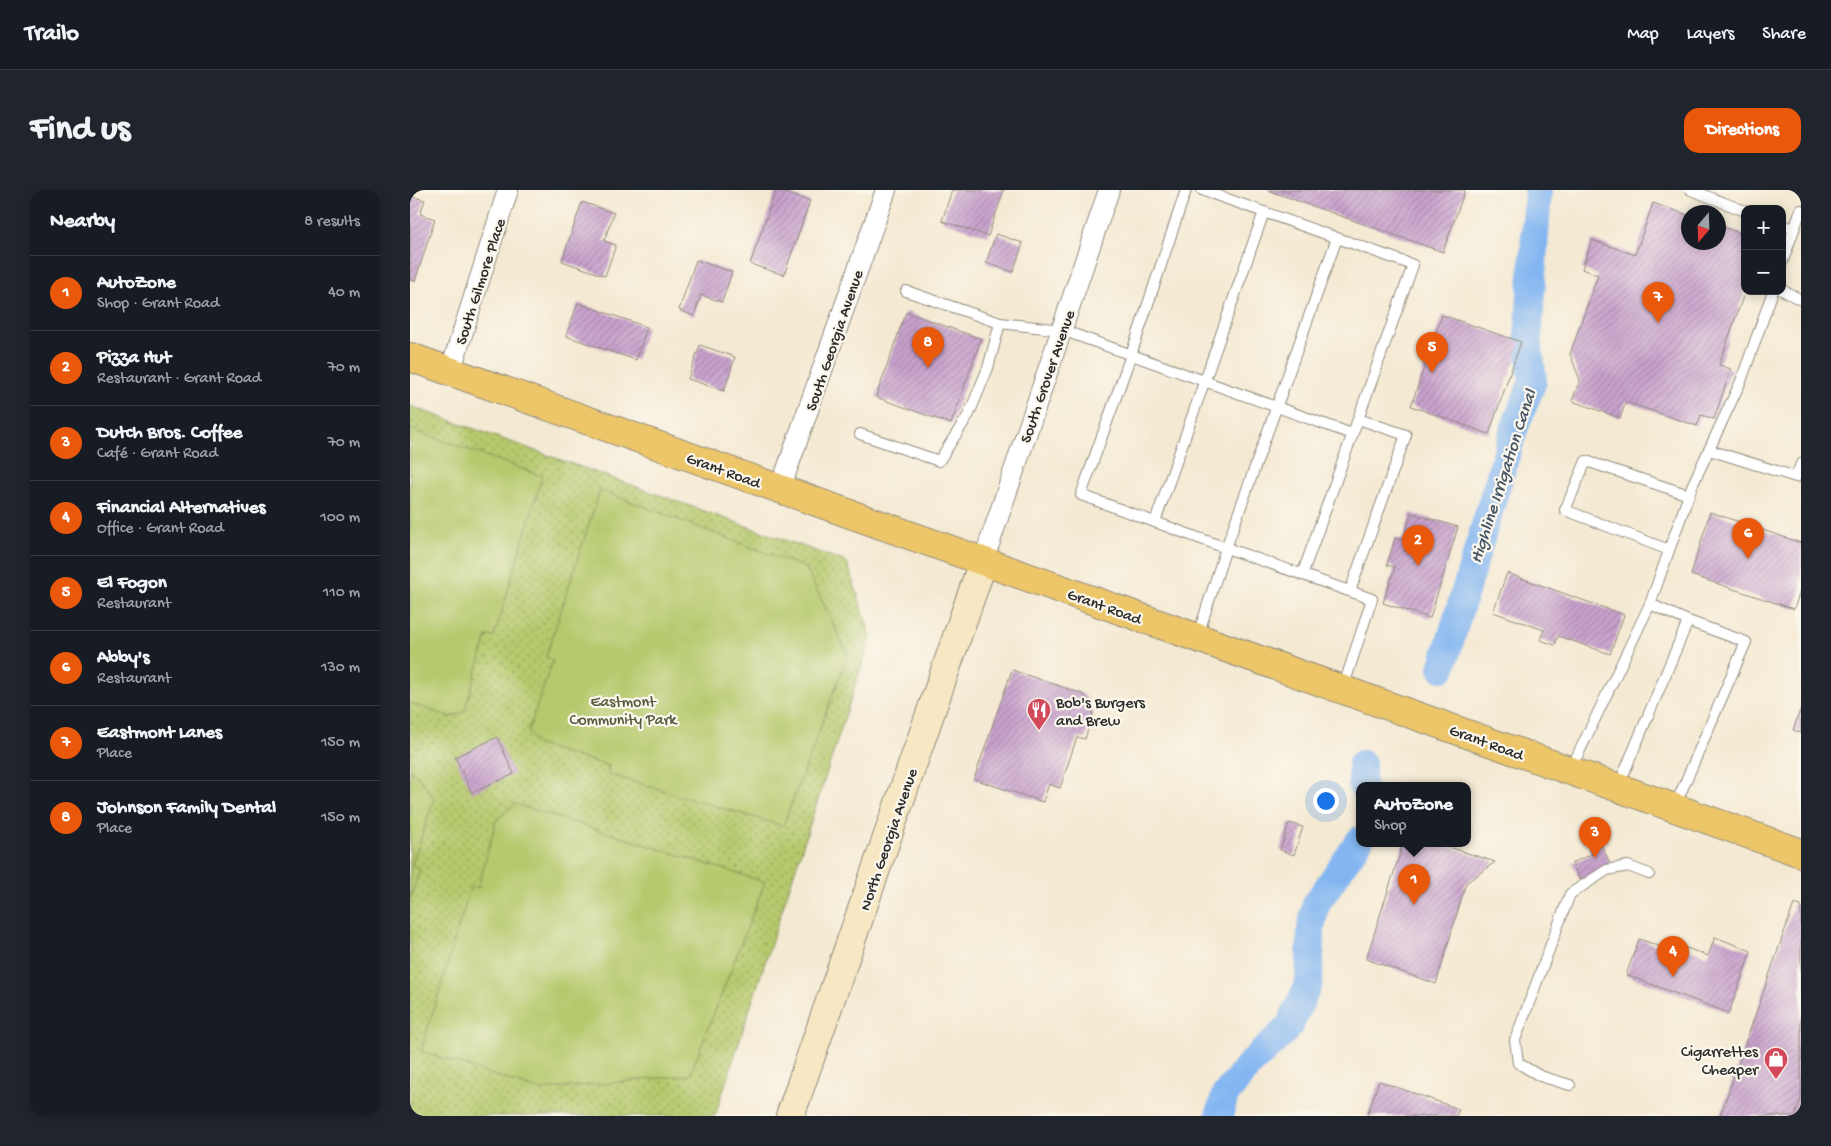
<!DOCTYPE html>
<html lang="en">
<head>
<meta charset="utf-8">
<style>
	:root { --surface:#171b24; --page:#20242c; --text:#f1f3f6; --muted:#9ea1a6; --line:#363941; --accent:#ea580c }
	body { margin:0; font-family:"Gochi Hand",sans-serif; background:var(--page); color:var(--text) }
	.controls { position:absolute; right:15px; top:15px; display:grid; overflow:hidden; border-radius:10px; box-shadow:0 2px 12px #0003 }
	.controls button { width:45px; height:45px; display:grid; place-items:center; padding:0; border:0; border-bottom:1px solid var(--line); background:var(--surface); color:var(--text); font:25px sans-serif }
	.compass { position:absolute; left:1271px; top:15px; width:45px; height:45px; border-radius:50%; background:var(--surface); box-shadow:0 2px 12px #0003; rotate:199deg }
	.you { position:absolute; left:915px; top:610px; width:18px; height:18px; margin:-12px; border:4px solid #fff; border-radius:50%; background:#1a73e8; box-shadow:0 0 0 8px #1a73e833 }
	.badge { display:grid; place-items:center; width:32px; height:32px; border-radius:50%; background:var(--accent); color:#fff; font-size:16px; font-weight:700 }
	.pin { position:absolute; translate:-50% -41px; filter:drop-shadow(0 1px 2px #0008) }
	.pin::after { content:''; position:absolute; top:26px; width:18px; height:15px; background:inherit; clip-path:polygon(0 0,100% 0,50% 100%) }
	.popup { position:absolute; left:946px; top:592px; width:115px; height:65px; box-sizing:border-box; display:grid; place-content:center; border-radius:10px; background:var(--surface); filter:drop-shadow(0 1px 4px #0005); font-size:16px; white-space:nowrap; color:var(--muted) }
	.popup b { font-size:19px; color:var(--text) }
	.popup::after { content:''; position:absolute; left:50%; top:100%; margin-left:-10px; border:10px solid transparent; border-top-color:var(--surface) }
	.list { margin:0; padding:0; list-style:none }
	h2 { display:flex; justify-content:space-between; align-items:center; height:65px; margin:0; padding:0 20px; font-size:21px }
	h2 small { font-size:16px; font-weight:400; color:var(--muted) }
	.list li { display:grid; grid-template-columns:32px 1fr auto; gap:15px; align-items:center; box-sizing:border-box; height:75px; padding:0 20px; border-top:1px solid var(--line) }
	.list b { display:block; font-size:19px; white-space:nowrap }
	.list p { margin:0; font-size:16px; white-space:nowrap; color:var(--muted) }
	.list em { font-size:16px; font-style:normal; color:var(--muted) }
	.map { position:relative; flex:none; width:1391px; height:926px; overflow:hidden; border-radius:15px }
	header { display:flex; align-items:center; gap:30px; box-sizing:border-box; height:70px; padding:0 25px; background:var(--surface); border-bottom:1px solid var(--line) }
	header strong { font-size:24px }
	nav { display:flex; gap:28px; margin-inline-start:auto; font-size:18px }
	.intro { display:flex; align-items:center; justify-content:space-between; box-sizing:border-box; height:120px; padding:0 30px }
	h1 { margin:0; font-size:35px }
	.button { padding:12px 22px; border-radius:15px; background:var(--accent); color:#fff; font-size:18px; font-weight:700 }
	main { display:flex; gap:30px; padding:0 30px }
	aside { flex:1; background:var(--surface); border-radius:15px; box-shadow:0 2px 12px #0003 }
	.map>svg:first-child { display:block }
	.grass { fill:url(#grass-dots); stroke:#707a4c }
	.garden { fill:#b6c96d; stroke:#707a4c }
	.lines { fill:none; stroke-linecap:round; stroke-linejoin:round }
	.canal { stroke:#83b6f1; stroke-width:28 }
	.building { fill:url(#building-hatch) }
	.lane-casing { stroke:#908a7e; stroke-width:12 }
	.street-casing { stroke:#908a7e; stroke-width:22 }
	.secondary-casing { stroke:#908a7e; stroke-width:30 }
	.primary-casing { stroke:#908a7e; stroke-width:30 }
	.lane { stroke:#fff; stroke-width:10 }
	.street { stroke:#fff; stroke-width:20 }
	.secondary { stroke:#f7e8c3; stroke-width:28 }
	.primary { stroke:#ecc669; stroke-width:28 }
	.labels { text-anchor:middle; stroke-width:4.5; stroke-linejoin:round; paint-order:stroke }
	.street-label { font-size:16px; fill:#2b2b2b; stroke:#fbf7ec }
	.park-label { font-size:16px; fill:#555a3f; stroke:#fbf7ec }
	.poi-label { font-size:16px; fill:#2b2b2b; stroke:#fbf7ec; text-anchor:start }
	.water-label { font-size:18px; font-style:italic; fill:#455566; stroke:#fbf7ec }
</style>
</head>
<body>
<header>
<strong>Trailo</strong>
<nav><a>Map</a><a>Layers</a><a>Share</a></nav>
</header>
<div class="intro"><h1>Find us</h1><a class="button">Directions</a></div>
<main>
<aside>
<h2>Nearby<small>8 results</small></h2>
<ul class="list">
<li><span class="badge">1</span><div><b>AutoZone</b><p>Shop · Grant Road</p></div><em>40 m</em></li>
<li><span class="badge">2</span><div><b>Pizza Hut</b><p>Restaurant · Grant Road</p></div><em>70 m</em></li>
<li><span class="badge">3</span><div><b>Dutch Bros. Coffee</b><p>Café · Grant Road</p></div><em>70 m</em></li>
<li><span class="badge">4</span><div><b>Financial Alternatives</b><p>Office · Grant Road</p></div><em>100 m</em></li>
<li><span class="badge">5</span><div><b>El Fogon</b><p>Restaurant</p></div><em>110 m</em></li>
<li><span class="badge">6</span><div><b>Abby's</b><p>Restaurant</p></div><em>130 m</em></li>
<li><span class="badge">7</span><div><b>Eastmont Lanes</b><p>Place</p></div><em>150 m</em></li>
<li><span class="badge">8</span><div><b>Johnson Family Dental</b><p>Place</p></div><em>150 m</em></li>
</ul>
</aside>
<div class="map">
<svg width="1391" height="926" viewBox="0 0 1391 926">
	<defs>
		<pattern id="grass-dots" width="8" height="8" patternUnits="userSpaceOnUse" patternTransform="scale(1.25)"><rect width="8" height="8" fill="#b6c96d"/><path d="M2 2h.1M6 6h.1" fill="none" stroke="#94a35a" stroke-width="1.8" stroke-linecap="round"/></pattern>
		<pattern id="building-hatch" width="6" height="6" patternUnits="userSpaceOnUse" patternTransform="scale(1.25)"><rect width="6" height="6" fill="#c9a2cd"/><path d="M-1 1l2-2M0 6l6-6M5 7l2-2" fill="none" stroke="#a384a7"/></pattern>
	</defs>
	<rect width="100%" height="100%" fill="#fbf7ec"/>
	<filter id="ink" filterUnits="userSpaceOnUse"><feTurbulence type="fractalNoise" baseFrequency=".02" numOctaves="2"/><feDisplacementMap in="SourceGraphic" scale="10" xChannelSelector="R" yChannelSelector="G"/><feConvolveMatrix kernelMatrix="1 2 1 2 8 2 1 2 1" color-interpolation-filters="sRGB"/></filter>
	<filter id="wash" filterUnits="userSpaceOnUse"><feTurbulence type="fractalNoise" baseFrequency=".0096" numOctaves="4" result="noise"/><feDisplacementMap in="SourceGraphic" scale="20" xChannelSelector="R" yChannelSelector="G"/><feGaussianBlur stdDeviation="1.12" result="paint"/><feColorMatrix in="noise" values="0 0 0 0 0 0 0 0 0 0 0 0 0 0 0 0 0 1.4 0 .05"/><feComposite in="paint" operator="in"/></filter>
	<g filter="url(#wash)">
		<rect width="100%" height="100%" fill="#f4e9d2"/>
		<path class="grass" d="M 0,216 L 437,372 L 461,447 L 305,926 L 0,926 Z"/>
		<g class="garden">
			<path d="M 0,239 L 132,286 L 84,447 L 77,446 L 54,522 L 41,527 L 0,513 Z"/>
			<path d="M 190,300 L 396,378 L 438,465 L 373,636 L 198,584 L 199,576 L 126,554 L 118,541 L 143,471 L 136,467 Z"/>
			<path d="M 0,582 L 8,585 L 24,609 L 2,675 L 10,679 L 0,709 Z"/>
			<path d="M 105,614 L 355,692 L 280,885 L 129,900 L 11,861 L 61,696 L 68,698 L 86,631 Z"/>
		</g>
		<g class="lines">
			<g class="canal">
				<path d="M 1032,478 L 1104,239 L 1123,191 L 1118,149 L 1128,0"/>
				<path d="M 952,574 L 952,596"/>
				<path d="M 809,926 L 815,905 L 840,874 L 879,837 L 899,793 L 901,739 L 906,714 L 950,650"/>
			</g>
		</g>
		<g id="blocks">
			<g class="building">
				<path d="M 366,0 L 400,11 L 374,85 L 340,74 Z"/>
				<path d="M 542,0 L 594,0 L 578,46 L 532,31 Z"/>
				<path d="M 857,0 L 1055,0 L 1033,62 Z"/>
				<path d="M 0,6 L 15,10 L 10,24 L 25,29 L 5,91 L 0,90 Z"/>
				<path d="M 172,12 L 204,23 L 194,51 L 206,55 L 195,86 L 152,71 Z"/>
				<path d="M 1243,13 L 1278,25 L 1278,52 L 1308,52 L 1308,35 L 1335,45 L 1335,101 L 1309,175 L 1321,179 L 1304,229 L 1291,225 L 1287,236 L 1216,212 L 1210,228 L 1162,211 L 1170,190 L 1160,164 L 1188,85 L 1172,79 L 1182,50 L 1225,65 Z"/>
				<path d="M 586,44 L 613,53 L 603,82 L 576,73 Z"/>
				<path d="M 286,70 L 322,82 L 312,112 L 291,105 L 284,126 L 269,120 Z"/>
				<path d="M 168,113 L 237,137 L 226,170 L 156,146 Z"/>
				<path d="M 496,122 L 571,149 L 541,234 L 466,207 Z"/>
				<path d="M 1032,125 L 1111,152 L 1079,244 L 1001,216 Z"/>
				<path d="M 290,155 L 325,167 L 314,201 L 278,189 Z"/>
				<path d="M 1300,322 L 1391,353 L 1391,398 L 1384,419 L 1281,385 Z"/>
				<path d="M 1001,323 L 1048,337 L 1020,428 L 973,413 L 985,377 L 977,375 L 985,348 L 993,350 Z"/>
				<path d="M 1097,383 L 1214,425 L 1200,464 L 1148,446 L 1145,455 L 1130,450 L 1134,440 L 1083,422 Z"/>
				<path d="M 602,480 L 673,504 L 678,510 L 683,522 L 675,549 L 667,547 L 650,598 L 639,594 L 633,612 L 564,589 Z"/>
				<path d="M 1391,518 L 1391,543 L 1383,540 Z"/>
				<path d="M 87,547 L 104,584 L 62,603 L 45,567 Z"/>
				<path d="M 879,633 L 893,637 L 884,665 L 870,660 Z"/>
				<path d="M 1190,652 L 1204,682 L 1190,681 L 1170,690 L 1162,673 L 1182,664 L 1179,658 Z"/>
				<path d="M 993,654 L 1030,654 L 1085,672 L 1056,693 L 1026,794 L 956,769 Z"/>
				<path d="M 1384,714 L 1391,716 L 1391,908 L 1385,926 L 1310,926 Z"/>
				<path d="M 1305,747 L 1341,761 L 1319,823 L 1216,785 L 1229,749 L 1266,762 L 1269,755 L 1298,766 Z"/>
				<path d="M 969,891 L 1049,919 L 1046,926 L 957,926 Z"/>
			</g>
		</g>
	</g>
	<g filter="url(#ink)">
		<use href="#blocks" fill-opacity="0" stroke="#908a7e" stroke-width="1"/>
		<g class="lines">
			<defs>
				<g id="lane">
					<path d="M 776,0 L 721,165 L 671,305 L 816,358 L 927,48"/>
					<path d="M 792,0 L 1003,75 L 948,229 L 996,245 L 940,401"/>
					<path d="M 1281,0 L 1335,21"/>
					<path d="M 1372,35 L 1384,39"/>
					<path d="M 1372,73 L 1391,20"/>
					<path d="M 1372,100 L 1391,110"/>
					<path d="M 496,101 L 590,133 L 652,140 L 942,244"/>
					<path d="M 450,244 L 529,271 L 559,224 L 578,178 L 590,133"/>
					<path d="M 1299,260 L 1386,287 L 1391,274"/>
					<path d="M 745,332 L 854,22"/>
					<path d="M 1259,360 L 1155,320 L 1176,271 L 1279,305"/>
					<path d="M 892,385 L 948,229"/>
					<path d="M 1240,414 L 1282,296 L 1331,191 L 1363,101"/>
					<path d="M 787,448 L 816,358 L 962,409 L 933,498"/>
					<path d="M 1160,581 L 1240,414 L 1278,431"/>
					<path d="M 1208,597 L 1278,431 L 1336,452 L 1265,616"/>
					<path d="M 1160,895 L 1130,886 L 1108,873 L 1105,850 L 1160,704 L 1197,680 L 1218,676 L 1239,684"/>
				</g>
				<g id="street">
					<path d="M 40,182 L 98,0"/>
					<path d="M 370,299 L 476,0"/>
					<path d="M 573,372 L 699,0"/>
				</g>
				<path id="secondary" d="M 380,926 L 573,372"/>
				<path id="primary" d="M 0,167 L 1391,663"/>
			</defs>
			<use href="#lane" class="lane-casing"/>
			<use href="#street" class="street-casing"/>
			<use href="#secondary" class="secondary-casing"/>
			<use href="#primary" class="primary-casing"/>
			<use href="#lane" class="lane"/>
			<use href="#street" class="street"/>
			<use href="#secondary" class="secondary"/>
			<use href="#primary" class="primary"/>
		</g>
	</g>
	<defs>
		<symbol id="restaurant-pin" viewBox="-11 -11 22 30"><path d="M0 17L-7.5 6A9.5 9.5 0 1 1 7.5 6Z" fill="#d1495b" stroke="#fbf7ec"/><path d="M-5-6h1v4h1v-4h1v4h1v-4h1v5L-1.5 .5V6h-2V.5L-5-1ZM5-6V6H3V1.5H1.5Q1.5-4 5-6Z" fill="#fff"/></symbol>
		<symbol id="shop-pin" viewBox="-11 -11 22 30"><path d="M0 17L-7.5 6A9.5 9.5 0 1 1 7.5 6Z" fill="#d1495b" stroke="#fbf7ec"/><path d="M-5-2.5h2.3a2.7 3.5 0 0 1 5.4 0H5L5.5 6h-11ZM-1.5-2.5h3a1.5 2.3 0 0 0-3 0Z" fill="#fff"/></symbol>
	</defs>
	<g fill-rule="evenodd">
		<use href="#restaurant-pin" x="615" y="506" width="28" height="38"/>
		<use href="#shop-pin" x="1352" y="855" width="28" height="38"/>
	</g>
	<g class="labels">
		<g class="street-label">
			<text transform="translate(69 91) rotate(-72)" y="6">South Gilmore Place</text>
			<text transform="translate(423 150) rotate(-71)" y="6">South Georgia Avenue</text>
			<text transform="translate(636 186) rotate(-71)" y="6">South Grover Avenue</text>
			<text transform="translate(314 279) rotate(20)" y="6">Grant Road</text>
			<text transform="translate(695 415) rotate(20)" y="6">Grant Road</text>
			<text transform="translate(1077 551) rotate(20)" y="6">Grant Road</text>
			<text transform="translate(477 649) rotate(-71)" y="6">North Georgia Avenue</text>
		</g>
		<g class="park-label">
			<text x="213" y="516">Eastmont<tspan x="213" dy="18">Community Park</tspan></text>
		</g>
		<g class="poi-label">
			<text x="646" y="517">Bob's Burgers<tspan x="646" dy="18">and Brew</tspan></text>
			<text x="1348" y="866" text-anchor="end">Cigarrettes<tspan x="1348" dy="18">Cheaper</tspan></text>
		</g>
		<g class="water-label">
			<text transform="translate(1092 286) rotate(-72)" y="6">Highline Irrigation Canal</text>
		</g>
	</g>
</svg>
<div class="controls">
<button>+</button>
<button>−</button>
</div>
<svg class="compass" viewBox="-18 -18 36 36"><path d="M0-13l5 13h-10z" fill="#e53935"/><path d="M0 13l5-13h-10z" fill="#9ea1a6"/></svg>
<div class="you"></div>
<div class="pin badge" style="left:1004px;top:715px">1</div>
<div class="popup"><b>AutoZone</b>Shop</div>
<div class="pin badge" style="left:1008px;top:376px">2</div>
<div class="pin badge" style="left:1185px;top:668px">3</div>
<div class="pin badge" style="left:1263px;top:787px">4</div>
<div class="pin badge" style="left:1022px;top:183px">5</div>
<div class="pin badge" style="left:1338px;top:369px">6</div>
<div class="pin badge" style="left:1248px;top:133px">7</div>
<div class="pin badge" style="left:518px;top:178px">8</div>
</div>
</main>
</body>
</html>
